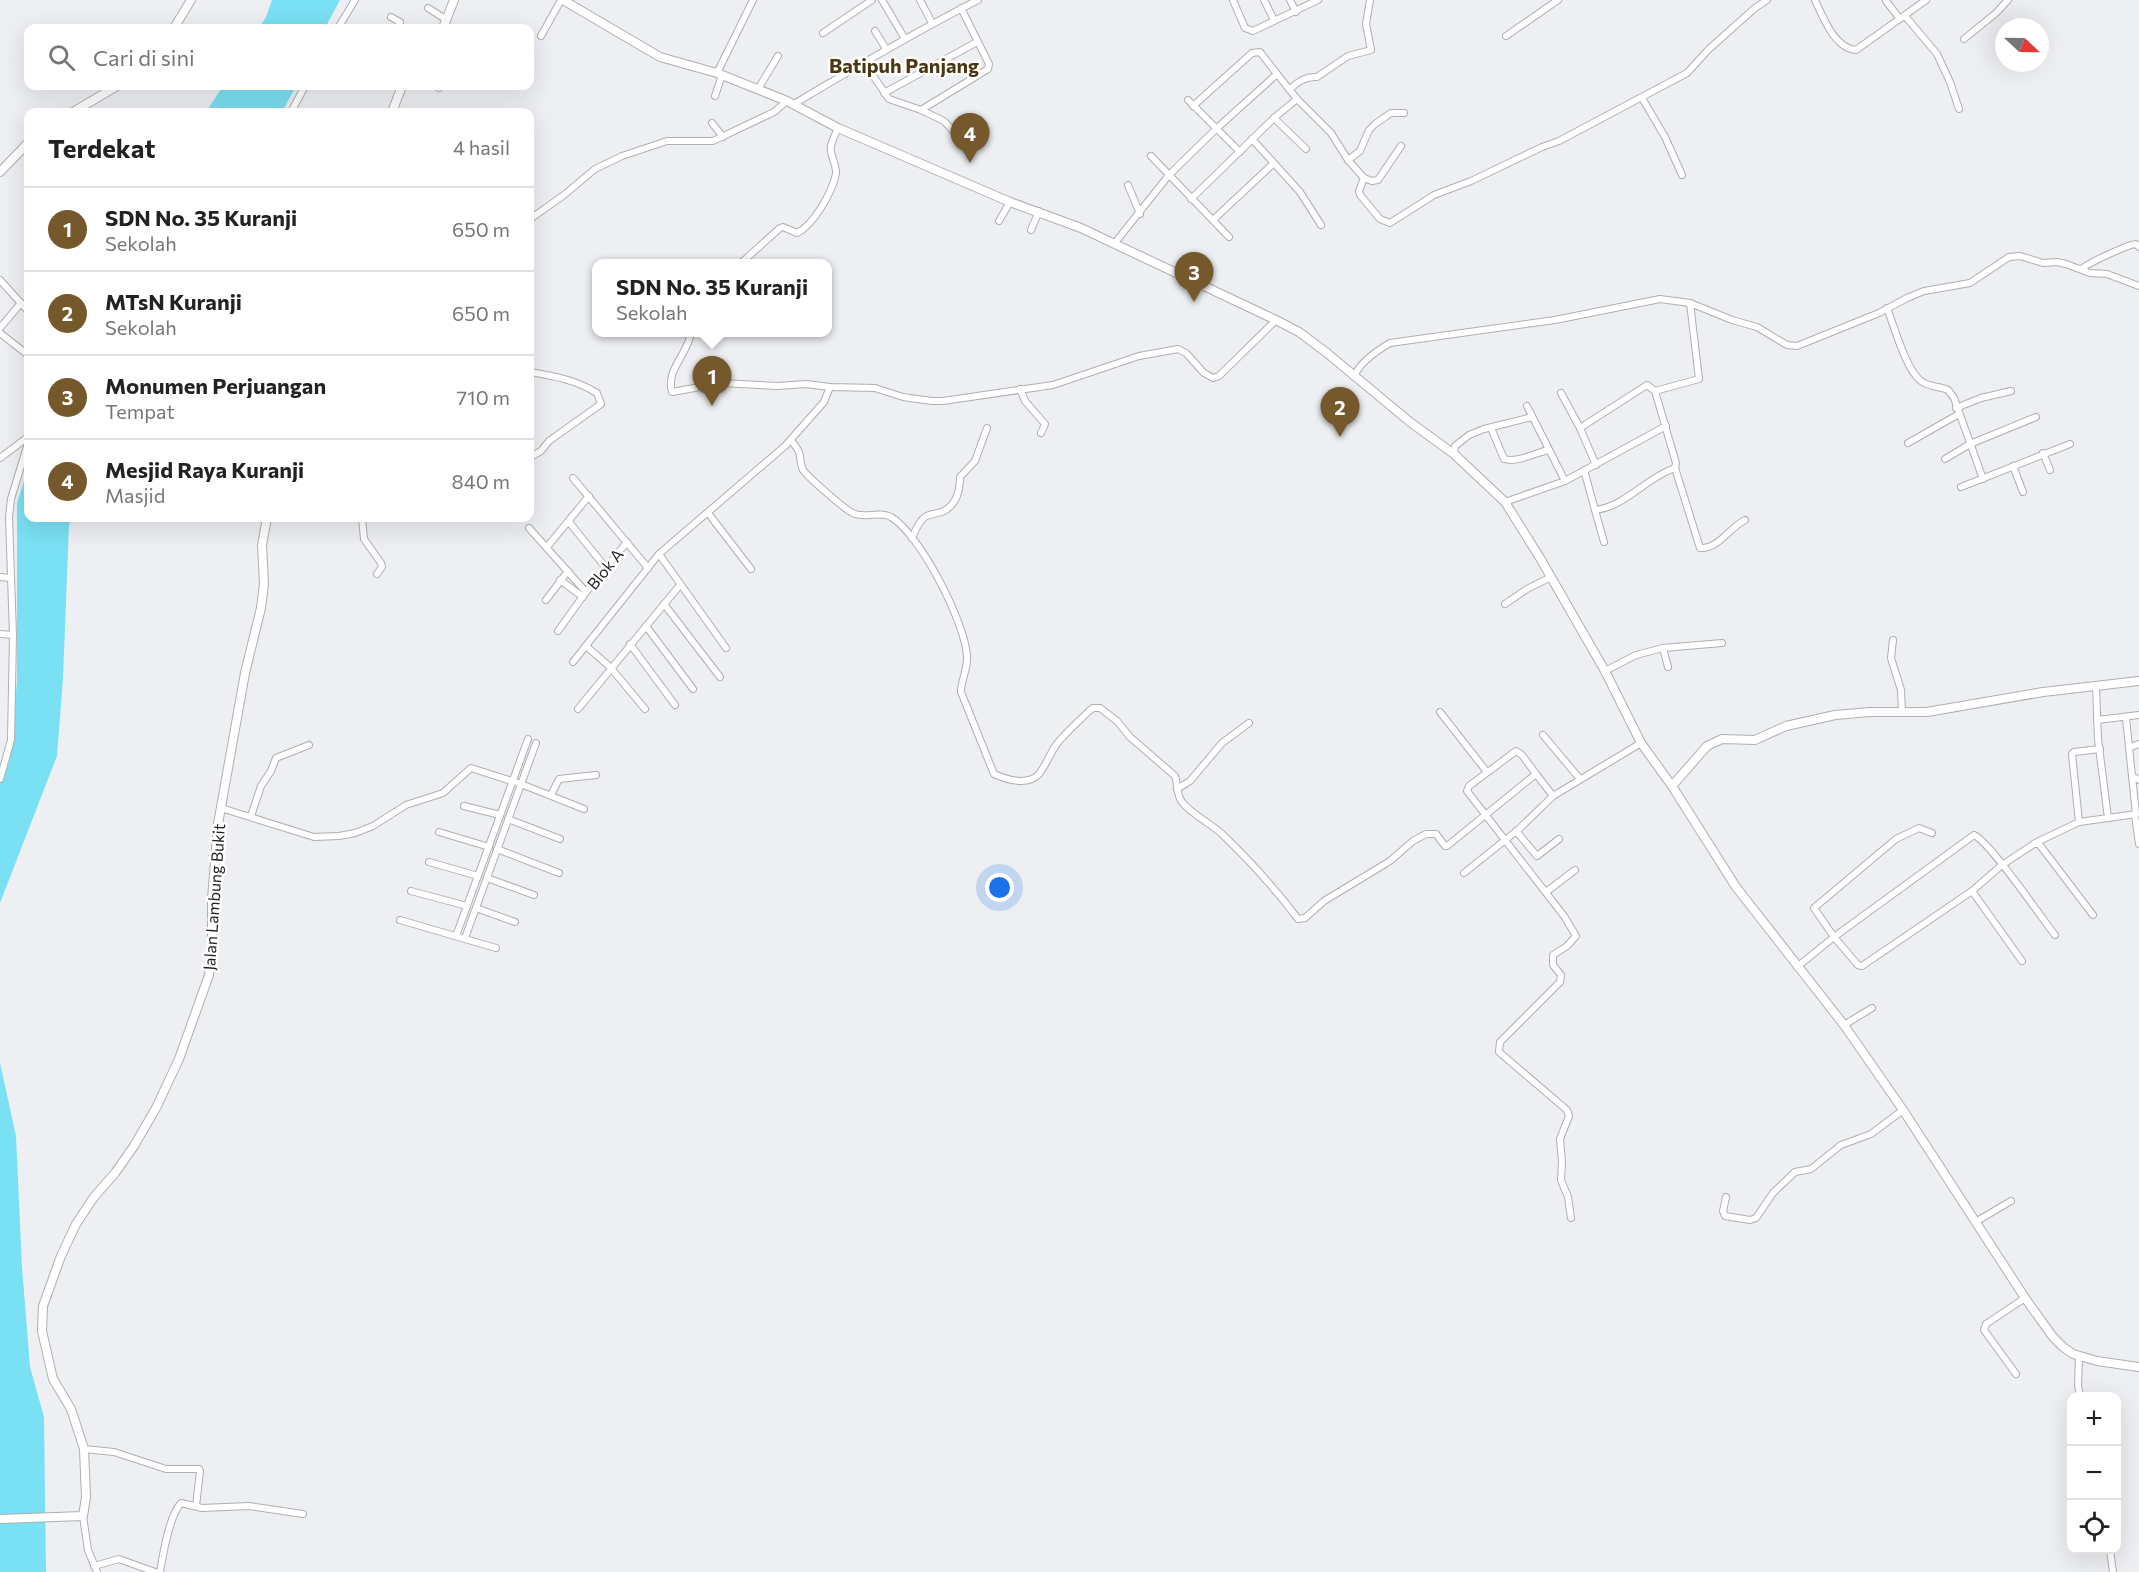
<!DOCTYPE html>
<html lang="id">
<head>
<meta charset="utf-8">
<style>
	:root { --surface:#fff; --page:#f2f2f2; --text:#222; --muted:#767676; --line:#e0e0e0; --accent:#75582c }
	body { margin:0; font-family:Commissioner,sans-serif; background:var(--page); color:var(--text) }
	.controls { position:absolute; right:18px; bottom:18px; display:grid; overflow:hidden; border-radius:12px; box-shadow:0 6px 24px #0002 }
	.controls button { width:54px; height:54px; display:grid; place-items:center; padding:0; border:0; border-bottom:2px solid var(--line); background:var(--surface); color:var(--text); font:30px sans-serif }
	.compass { position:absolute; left:1995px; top:18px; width:54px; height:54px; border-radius:50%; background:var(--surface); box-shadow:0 6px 24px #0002; rotate:112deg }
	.you { position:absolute; left:1000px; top:888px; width:21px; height:21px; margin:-15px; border:4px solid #fff; border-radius:50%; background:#1a73e8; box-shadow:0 0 0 9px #1a73e833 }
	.badge { display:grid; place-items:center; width:39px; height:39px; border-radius:50%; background:var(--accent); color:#fff; font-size:20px; font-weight:700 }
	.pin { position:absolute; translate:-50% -50px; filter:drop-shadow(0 2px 3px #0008) }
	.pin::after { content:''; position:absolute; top:32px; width:21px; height:18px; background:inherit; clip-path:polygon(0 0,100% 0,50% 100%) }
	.popup { position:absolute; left:592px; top:259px; width:240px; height:78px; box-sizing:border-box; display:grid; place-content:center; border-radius:12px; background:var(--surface); filter:drop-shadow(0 2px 4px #0005); font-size:20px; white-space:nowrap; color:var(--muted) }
	.popup b { font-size:22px; color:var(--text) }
	.popup::after { content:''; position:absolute; left:50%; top:100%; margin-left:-12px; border:12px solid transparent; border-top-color:var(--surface) }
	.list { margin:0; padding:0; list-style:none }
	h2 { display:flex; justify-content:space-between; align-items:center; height:78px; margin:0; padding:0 24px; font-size:26px }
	h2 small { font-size:20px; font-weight:400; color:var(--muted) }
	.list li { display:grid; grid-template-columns:39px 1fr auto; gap:18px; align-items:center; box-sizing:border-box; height:84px; padding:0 24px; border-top:2px solid var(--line) }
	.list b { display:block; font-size:22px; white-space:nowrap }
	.list p { margin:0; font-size:20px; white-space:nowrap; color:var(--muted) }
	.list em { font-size:20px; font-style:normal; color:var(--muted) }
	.icon { flex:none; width:33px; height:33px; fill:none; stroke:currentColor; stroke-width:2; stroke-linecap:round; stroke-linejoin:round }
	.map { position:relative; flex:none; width:2139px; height:1572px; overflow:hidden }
	.search { position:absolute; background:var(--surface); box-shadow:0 6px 24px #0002; left:24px; top:24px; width:510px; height:66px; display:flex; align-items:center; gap:15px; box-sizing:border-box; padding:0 21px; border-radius:12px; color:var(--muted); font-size:22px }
	.panel { position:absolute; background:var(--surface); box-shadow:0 6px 24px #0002; left:24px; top:108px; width:510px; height:414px; border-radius:12px }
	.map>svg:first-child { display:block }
	.water { fill:#7ae0f3 }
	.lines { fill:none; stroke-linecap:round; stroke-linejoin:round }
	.street-casing { stroke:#adb0b2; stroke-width:8 }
	.secondary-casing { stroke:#adb0b2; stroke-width:10 }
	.street { stroke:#fff; stroke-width:6 }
	.secondary { stroke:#fff; stroke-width:8 }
	.labels { text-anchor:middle; stroke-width:5; stroke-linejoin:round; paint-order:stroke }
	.street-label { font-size:16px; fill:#1f2021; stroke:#fff }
	.quarter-label { font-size:20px; font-weight:bold; fill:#4c3511; stroke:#fff }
</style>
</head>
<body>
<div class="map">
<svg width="2139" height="1572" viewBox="0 0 2139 1572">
	<rect width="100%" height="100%" fill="#edeff2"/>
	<g class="water">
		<path d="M 272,0 L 340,0 L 325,28 L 259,28 L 266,17 Z"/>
		<path d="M 223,86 L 296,86 L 282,112 L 206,112 Z"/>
		<path d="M 28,468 L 28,518 L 72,518 L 69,525 L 63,678 L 57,756 L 0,903 L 0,784 L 9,763 L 17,682 L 17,503 Z"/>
		<path d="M 0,1063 L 16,1136 L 22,1267 L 30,1367 L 44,1417 L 46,1572 L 0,1572 Z"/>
	</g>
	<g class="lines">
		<defs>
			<g id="street">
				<path d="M 882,0 L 905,39"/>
				<path d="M 920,0 L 932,23"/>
				<path d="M 1233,0 L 1245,28 L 1253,31 L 1318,0"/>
				<path d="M 1264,0 L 1274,20"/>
				<path d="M 1290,0 L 1296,12"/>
				<path d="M 1815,0 C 1823,17 1834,48 1856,50 L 1926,0"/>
				<path d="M 1886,1 L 1900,19"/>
				<path d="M 428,8 L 447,20"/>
				<path d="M 1905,16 L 1937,54 L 1950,82 L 1959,109"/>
				<path d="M 391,17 L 400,22 L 397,28"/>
				<path d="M 338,28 L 355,0"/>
				<path d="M 875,31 L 886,49"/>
				<path d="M 823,33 L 872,0"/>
				<path d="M 541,36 L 561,0"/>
				<path d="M 1506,36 L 1558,0"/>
				<path d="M 1964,39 L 1996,13 L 2008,0"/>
				<path d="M 863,61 L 889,99 L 921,110 L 988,69 L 989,64 L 961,8"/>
				<path d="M 717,73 L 753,0"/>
				<path d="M 436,86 L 439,88"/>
				<path d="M 758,89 L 778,56"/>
				<path d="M 1290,89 C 1297,82 1306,76 1317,77 L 1348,56 L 1371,50 L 1366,24 L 1370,0"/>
				<path d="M 884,93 L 977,42"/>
				<path d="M 715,96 L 722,75"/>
				<path d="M 1642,98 L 1665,137 L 1682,175"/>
				<path d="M 1188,100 L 1240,152"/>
				<path d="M 794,104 C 854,68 915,32 978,0"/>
				<path d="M 1193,106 L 1252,53 L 1260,52 L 1277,74"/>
				<path d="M 921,110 L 944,121 L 959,137"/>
				<path d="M 291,112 L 305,86"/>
				<path d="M 1274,118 L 1297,99"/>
				<path d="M 712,123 L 723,137"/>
				<path d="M 1252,139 L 1300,192 L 1321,225"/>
				<path d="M 1151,156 L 1229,237"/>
				<path d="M 1348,160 L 1360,151 L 1369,130 L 1375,124 L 1391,113 L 1404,113"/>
				<path d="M 1364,178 L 1372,181 L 1378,180 L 1401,146"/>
				<path d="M 1128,185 L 1140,214"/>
				<path d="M 1191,199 L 1274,118 L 1306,149"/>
				<path d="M 530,219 L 564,195 L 595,169 L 622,156 L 667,141 L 713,141 L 774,112 L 787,101"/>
				<path d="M 1213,220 L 1274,163"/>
				<path d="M 999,221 L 1010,202"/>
				<path d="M 1031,230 L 1039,211"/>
				<path d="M 1114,244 L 1169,175 L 1216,129 L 1277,74 L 1297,99 L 1331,133 L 1348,160 L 1364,178 L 1359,191 L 1360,195 L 1380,219 L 1390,223 L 1434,195 L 1471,181 L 1542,147 L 1559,141 L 1687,73 L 1709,49 L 1755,8 L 1767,0"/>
				<path d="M 740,264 L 780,228 L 783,227 L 797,233 C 814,225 832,192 836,174 C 837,164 829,155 831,146 C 832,140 836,133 838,128"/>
				<path d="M 2082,269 C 2086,264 2129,244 2136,244 L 2139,247"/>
				<path d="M 0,280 L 28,311"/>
				<path d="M 1887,308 C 1894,326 1906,370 1921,381 C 1928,387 1939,386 1948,390 L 1954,398 L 1983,479"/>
				<path d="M 0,328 L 21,303"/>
				<path d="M 691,332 C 689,353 665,370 672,392 L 722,383 L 778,386 L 806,384 L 830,387 L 875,388 L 903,397 L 932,401 L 943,401 L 1053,385 L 1139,356 L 1178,349 L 1186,353 L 1204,373 L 1213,378 L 1219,376 L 1276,320"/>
				<path d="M 0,333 L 28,355"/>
				<path d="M 530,372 C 554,376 576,380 597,393 L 601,404 L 549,441 L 541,451 L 530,457"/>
				<path d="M 1354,377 C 1359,363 1378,350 1390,343 L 1555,320 L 1660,299 L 1690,303 L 1732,320 L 1757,327 L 1787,345 L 1797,346 L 1879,313 L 1907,298 L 1924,291 L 1970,283 L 2009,257 L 2020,256 L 2043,263 L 2057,262 L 2066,264 L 2090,273 L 2107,274 L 2139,286"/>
				<path d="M 1020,389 L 1025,401 L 1045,424 L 1041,433"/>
				<path d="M 1655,391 L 1699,379 L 1690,303"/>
				<path d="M 1561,393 L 1580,428"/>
				<path d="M 1527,406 L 1565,481"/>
				<path d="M 1956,408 L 1981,398 L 2011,391"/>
				<path d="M 1491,428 L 1504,459 C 1517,463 1535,453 1548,450"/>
				<path d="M 791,440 C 794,444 797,448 799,452 C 801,458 800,464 803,470 C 807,476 847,512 855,514 C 867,518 880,511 891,517 C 921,535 965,623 967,656 C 968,669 961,680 961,692 L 994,774 C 1007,780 1028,786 1039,774 C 1046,765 1050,754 1056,745 C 1065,733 1078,722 1089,711 L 1093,708 L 1100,708 L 1117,721 L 1130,737 L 1175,776 C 1178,784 1176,794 1182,802 C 1189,812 1211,824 1221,833 C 1249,860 1275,888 1298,919 L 1305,918 L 1324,901 L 1390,861 L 1413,841 L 1426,834 L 1436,834 L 1445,846 L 1447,846 L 1536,774 L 1553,796"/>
				<path d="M 1908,443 L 1959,414"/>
				<path d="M 2043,453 L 2050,470"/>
				<path d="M 1454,454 L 1455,446 L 1469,435 L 1484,429 L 1532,417"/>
				<path d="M 0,458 L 28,437"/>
				<path d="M 1945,459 L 1970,444 L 2036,417"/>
				<path d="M 1596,465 L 1580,428 L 1647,385 L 1655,391 L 1676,463 L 1675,468"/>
				<path d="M 2013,466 L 2023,492"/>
				<path d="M 1584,470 L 1595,510 C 1625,507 1647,477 1675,468 L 1700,548 C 1719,549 1730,527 1745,520"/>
				<path d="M 573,478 L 648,568"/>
				<path d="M 1961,487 L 2070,444"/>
				<path d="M 1505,502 L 1565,481 L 1666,426"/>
				<path d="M 1595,510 L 1604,542"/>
				<path d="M 708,513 L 751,569"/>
				<path d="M 362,518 L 364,539 L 381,563 L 382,567 L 377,574"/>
				<path d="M 569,522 L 606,568"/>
				<path d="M 529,528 L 586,592"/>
				<path d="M 912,538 C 915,531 919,521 925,517 C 931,513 938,514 944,511 C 957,504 960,490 960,477 L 975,461 L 987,428"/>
				<path d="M 547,547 L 589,496"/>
				<path d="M 0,577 L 11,578"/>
				<path d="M 560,580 L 583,597"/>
				<path d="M 546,600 L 568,571"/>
				<path d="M 664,604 L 720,677"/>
				<path d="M 1505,604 L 1527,589 L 1551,577"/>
				<path d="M 646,626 L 693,689"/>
				<path d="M 558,631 L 586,592 L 627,542"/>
				<path d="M 0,634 L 13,635"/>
				<path d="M 1893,640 L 1891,658 L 1901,690 L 1902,712"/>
				<path d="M 630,644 L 675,705"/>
				<path d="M 586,646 L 610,667 L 645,709"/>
				<path d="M 726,648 L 659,554 L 785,446 L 824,402 L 830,387"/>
				<path d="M 1663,648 L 1668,667"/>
				<path d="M 573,662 L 659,554"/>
				<path d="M 1605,671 L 1636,655 L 1663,648 L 1722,643"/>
				<path d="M 2096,686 L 2098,739 L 2108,818 L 2136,814 L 2132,776"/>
				<path d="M 578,709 L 680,585"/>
				<path d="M 1440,712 L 1487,772"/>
				<path d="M 2126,718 L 2132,776 L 2139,780"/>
				<path d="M 2097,720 L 2139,715"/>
				<path d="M 1543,735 L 1580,779"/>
				<path d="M 2130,747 L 2139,744"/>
				<path d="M 1536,774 L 1522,755 L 1516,751 L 1469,786 L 1467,791 L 1564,916 L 1576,936 L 1567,946 L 1553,955 L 1553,965 L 1561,975 L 1560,982 L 1500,1042 L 1499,1052 L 1567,1110 L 1569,1116 L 1560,1139 L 1562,1162 L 1561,1180 L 1568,1197 L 1571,1218"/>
				<path d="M 0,779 L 11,740 L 13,635 L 9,517 L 11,499 L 28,443"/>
				<path d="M 1177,789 L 1190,781 L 1222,743 L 1249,723"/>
				<path d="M 551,795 L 559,779 L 596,775"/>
				<path d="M 464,806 L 500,815"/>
				<path d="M 221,808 L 314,837 L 339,836 L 355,833 L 373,826 L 406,805 L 443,793 L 471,768 L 521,784 L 584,809"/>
				<path d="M 2135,815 L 2139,844"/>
				<path d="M 251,816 L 261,786 L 271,771 L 276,758 L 309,745"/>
				<path d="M 508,819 L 560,839"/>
				<path d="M 2079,822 L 2072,754 L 2074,752 L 2100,749"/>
				<path d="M 1516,831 L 1537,856 L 1559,839"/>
				<path d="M 439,832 L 489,847"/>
				<path d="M 1932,833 L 1919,828 L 1896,839 L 1814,908 L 1834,937 L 1858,965 L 1862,966 L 1972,891 L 2002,865 L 2034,844 L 2039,844 L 2093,915"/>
				<path d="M 2035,843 L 2079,822 L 2108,818"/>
				<path d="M 497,849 L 559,873"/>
				<path d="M 429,862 L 478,876"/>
				<path d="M 1464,873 L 1519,829 L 1553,796 L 1641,743"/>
				<path d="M 487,878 L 534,895"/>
				<path d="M 411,891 L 467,906"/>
				<path d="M 1972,891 L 2022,961"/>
				<path d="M 1546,892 L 1575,870"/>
				<path d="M 476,908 L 515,922"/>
				<path d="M 400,920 L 496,948"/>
				<path d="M 456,936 L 528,739"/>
				<path d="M 465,938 L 536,743"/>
				<path d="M 1797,967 L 1834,937 L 1974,835 C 1990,842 2040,916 2055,935"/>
				<path d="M 1844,1025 L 1872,1008"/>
				<path d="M 1726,1197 L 1723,1211 L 1725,1216 L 1750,1220 L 1756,1218 L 1773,1193 L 1795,1172 L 1811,1169 L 1841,1145 L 1871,1134 L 1903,1110"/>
				<path d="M 1977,1221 L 2011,1201"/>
				<path d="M 2079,1357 L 2078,1385 L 2080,1396"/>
				<path d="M 2016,1374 L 1984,1330 L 1986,1324 L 2025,1298"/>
				<path d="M 84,1449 L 114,1452 L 166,1469 L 199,1469 L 200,1471 L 196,1506"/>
				<path d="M 83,1516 L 88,1550 L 97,1572"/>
				<path d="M 2110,1550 L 2113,1572"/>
				<path d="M 94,1566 L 119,1559 L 155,1572"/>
				<path d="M 160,1572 C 163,1554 169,1516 181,1503 L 202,1508 L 249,1506 L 303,1514"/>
			</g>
			<g id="secondary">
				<path d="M 563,0 L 660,57 L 717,73 L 787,101 L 838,128 L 1010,202 L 1081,228 L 1276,320 L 1299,332 L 1327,353 L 1410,422 L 1454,454 L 1505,502 L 1540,558 L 1605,671 L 1641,743 L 1672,786 L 1736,887 L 1844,1025 L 1903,1110 L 2025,1298 L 2053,1337 L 2063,1347 L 2073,1354 L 2097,1361 L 2139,1367"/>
				<path d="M 174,28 L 191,0"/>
				<path d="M 443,28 L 454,0"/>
				<path d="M 73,112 L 117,86"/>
				<path d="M 392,112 L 402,86"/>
				<path d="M 0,172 L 28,143"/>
				<path d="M 1672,786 L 1707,746 L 1722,739 L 1755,740 L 1786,726 L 1835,715 L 1870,712 L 1927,712 L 2043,692 L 2139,681"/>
				<path d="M 0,1519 L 83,1516 L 86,1497 L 84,1449 L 71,1409 L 53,1379 L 42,1331 L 43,1306 L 61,1256 L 76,1224 L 94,1197 L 115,1173 L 134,1146 L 156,1108 L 179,1059 L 209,975 L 212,954 L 212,899 L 218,824 L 245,673 L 261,608 L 264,584 L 262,545 L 267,518"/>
			</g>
		</defs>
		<use href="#street" class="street-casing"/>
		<use href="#secondary" class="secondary-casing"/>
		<use href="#street" class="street"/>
		<use href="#secondary" class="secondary"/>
	</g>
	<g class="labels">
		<g class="street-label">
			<text transform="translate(605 569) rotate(-51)" y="6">Blok A</text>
			<text transform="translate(214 897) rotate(-86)" y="6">Jalan Lambung Bukit</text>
		</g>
		<g class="quarter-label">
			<text x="904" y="73">Batipuh Panjang</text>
		</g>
	</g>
</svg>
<div class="controls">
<button>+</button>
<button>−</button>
<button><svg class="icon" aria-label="locate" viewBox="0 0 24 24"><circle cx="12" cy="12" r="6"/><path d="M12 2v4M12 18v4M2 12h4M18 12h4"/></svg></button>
</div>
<svg class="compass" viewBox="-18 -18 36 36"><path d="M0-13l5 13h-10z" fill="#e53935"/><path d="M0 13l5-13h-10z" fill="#767676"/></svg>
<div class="you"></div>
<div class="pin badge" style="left:712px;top:406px">1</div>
<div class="popup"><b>SDN No. 35 Kuranji</b>Sekolah</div>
<div class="pin badge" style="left:1340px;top:437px">2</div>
<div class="pin badge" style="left:1194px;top:302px">3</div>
<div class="pin badge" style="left:970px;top:163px">4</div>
<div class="search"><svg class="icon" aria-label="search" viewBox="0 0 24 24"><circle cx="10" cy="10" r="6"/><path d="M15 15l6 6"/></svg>Cari di sini</div>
<section class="panel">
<h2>Terdekat<small>4 hasil</small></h2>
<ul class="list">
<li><span class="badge">1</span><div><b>SDN No. 35 Kuranji</b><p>Sekolah</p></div><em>650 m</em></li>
<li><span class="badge">2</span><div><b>MTsN Kuranji</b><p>Sekolah</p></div><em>650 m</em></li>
<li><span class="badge">3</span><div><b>Monumen Perjuangan</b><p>Tempat</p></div><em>710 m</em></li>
<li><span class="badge">4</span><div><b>Mesjid Raya Kuranji</b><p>Masjid</p></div><em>840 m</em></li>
</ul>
</section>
</div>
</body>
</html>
